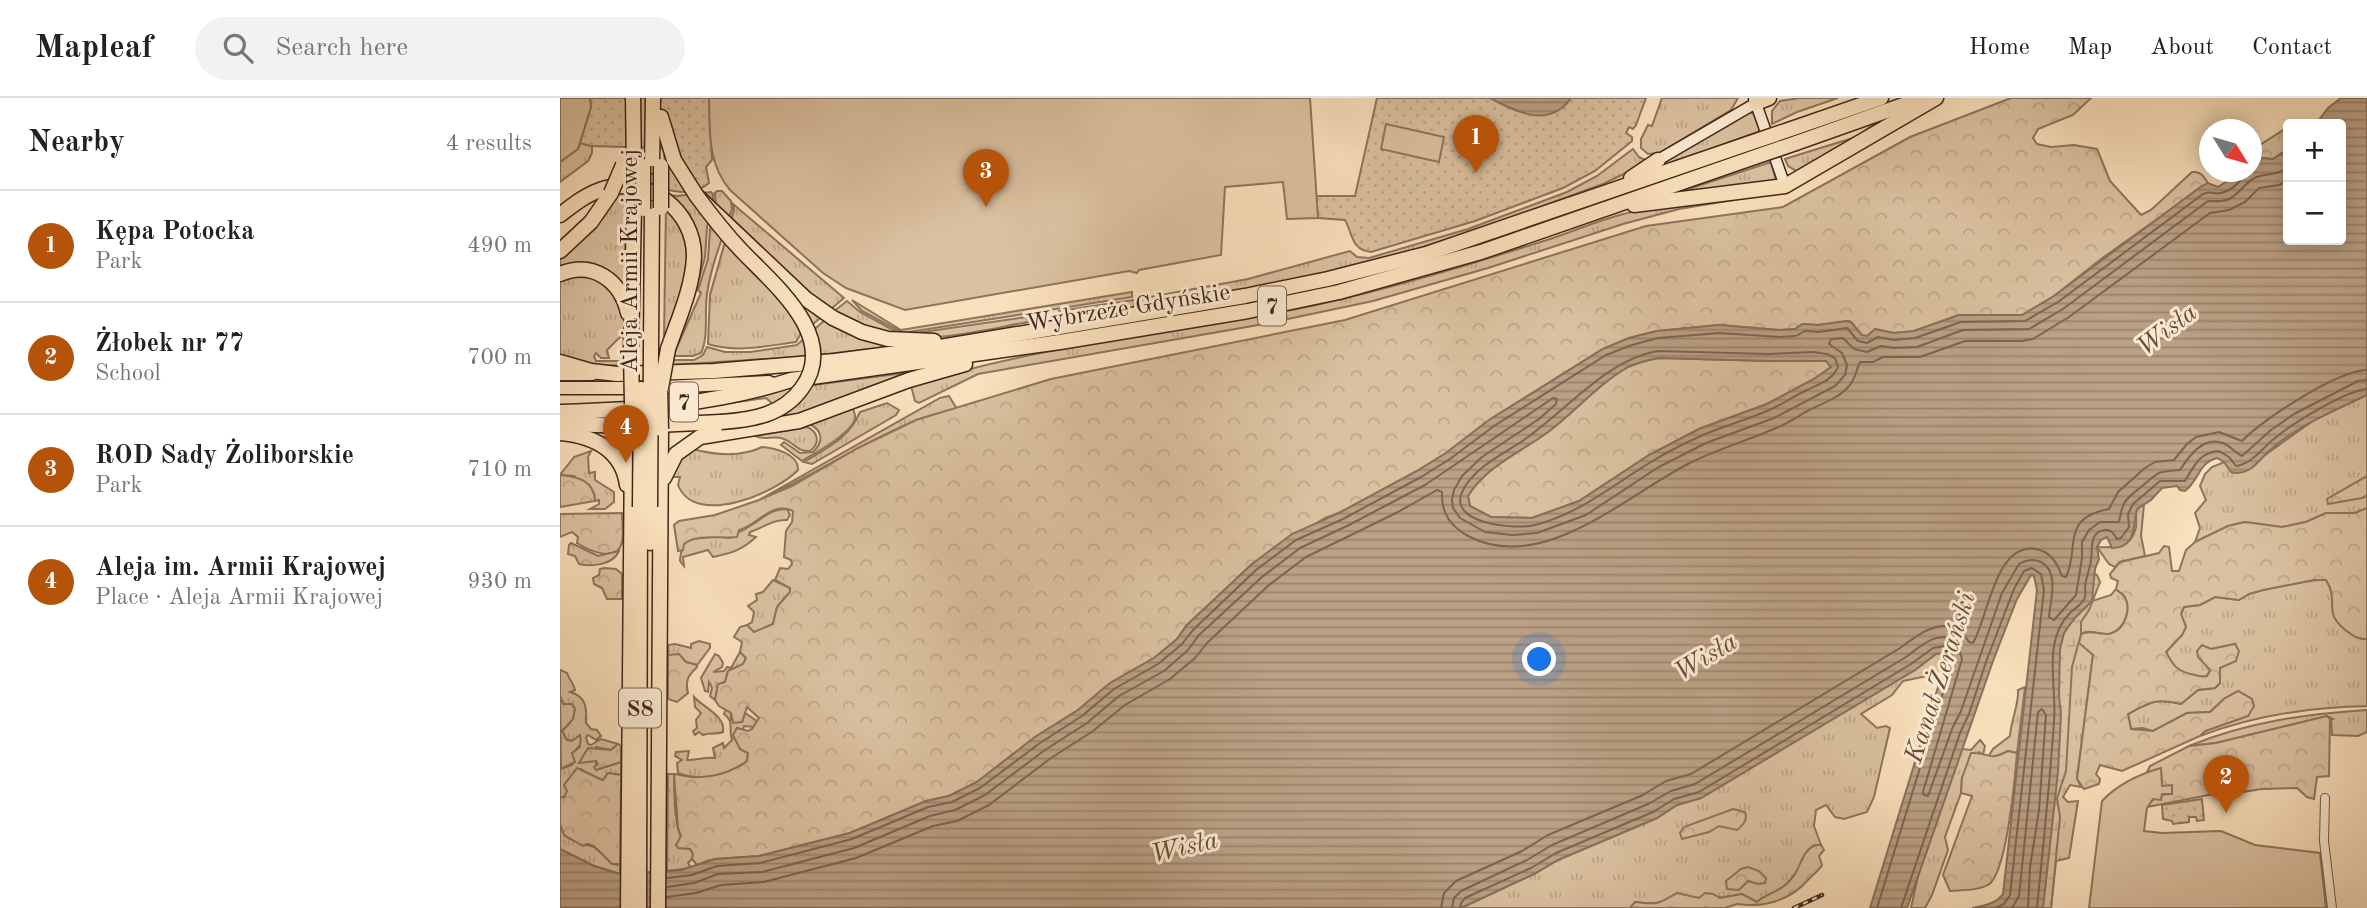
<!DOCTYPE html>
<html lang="en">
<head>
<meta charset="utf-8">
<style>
	:root { --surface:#fff; --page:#f2f2f2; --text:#222; --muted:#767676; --line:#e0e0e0; --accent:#b45309 }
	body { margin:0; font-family:"Old Standard TT",serif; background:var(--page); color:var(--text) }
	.controls { position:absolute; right:21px; top:21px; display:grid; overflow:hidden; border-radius:7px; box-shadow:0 4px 18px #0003 }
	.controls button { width:63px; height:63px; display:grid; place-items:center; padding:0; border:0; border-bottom:2px solid var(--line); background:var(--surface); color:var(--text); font:35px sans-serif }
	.compass { position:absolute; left:1639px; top:21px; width:63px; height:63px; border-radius:50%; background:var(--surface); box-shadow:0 4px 18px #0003; rotate:127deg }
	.you { position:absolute; left:980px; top:562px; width:24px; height:24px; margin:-18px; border:5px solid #fff; border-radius:50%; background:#1a73e8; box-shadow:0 0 0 10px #1a73e833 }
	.badge { display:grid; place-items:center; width:46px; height:46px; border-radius:50%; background:var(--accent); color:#fff; font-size:23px; font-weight:700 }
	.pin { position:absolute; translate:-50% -58px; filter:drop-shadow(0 2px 4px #0008) }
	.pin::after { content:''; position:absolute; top:37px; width:24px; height:21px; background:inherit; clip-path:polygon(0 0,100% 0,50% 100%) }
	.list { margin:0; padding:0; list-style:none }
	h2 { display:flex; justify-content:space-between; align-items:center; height:91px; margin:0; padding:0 28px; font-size:30px }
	h2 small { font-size:23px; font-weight:400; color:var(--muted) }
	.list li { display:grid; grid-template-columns:46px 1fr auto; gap:21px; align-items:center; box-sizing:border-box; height:112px; padding:0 28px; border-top:2px solid var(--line) }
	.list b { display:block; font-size:26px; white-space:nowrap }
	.list p { margin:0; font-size:23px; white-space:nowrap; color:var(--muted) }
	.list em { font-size:23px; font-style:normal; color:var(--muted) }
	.icon { flex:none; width:38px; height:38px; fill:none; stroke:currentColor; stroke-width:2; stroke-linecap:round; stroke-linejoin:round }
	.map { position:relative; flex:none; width:1807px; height:810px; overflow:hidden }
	header { display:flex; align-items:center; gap:42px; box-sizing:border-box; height:98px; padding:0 35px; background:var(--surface); border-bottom:2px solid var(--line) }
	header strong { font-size:33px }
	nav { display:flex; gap:38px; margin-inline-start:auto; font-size:24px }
	.search { width:490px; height:63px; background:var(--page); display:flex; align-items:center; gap:18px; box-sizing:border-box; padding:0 24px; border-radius:38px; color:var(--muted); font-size:26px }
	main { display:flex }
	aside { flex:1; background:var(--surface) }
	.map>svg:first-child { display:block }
	.grass { fill:url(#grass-tufts); stroke:#8e745c; stroke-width:2 }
	.forest { fill:url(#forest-crowns); stroke:#8e745c; stroke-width:2 }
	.wetland { fill:url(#wetland-marsh); stroke:#8e745c; stroke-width:2 }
	.park { fill:url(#park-dots); stroke:#8e745c; stroke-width:2 }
	.garden { fill:#dbc1a0; stroke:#8e745c; stroke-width:2 }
	.water { fill:url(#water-rules); stroke:#8a705a; stroke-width:2; fill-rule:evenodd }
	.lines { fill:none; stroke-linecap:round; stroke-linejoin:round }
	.shore { stroke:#7e644f; stroke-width:2 }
	.street-casing { stroke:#6f5542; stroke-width:10 }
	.secondary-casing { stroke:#412719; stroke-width:13 }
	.primary-casing { stroke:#412719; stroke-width:15 }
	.highway-casing { stroke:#412719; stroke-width:17 }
	.street { stroke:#fcebd3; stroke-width:8 }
	.secondary { stroke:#fcebd3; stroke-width:10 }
	.primary { stroke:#fae0bc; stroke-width:12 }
	.highway { stroke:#fae0bc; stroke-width:14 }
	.rail-casing { stroke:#412719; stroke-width:4.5 }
	.rail { stroke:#fcebd3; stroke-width:2; stroke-dasharray:5; stroke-linecap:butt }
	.highway-bridge-casing { stroke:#412719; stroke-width:17; stroke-linecap:butt }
	.highway-bridge { stroke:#fae0bc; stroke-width:14 }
	.labels { text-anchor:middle; stroke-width:6; stroke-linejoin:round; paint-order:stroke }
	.shield { fill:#fcebd3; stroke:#796251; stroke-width:2 }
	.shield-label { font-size:23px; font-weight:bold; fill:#412719 }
	.street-label { font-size:24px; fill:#412719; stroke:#fcebd3 }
	.water-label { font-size:26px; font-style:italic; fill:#664c39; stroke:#fcebd3 }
</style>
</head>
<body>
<header>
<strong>Mapleaf</strong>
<div class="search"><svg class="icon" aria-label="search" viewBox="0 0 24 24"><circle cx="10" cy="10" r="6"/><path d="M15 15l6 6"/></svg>Search here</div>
<nav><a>Home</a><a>Map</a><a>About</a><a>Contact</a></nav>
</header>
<main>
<aside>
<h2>Nearby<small>4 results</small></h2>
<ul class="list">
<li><span class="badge">1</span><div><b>Kępa Potocka</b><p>Park</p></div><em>490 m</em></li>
<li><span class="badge">2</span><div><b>Żłobek nr 77</b><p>School</p></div><em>700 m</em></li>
<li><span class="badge">3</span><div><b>ROD Sady Żoliborskie</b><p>Park</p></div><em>710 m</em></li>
<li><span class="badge">4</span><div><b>Aleja im. Armii Krajowej</b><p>Place · Aleja Armii Krajowej</p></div><em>930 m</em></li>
</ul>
</aside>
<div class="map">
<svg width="1807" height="810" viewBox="0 0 1807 810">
	<defs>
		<pattern id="grass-tufts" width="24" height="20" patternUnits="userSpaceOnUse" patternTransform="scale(1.75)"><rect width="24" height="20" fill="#dbc1a0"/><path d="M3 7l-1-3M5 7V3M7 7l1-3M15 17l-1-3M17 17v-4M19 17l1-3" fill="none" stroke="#bda689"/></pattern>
		<pattern id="forest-crowns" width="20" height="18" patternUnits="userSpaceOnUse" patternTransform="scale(1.75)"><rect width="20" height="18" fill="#dbc1a0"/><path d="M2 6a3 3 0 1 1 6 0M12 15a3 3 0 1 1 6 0" fill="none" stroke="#bda689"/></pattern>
		<pattern id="wetland-marsh" width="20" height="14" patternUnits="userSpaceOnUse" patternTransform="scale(1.75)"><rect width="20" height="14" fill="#dbc1a0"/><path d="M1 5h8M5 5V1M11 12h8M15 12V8" fill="none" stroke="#bda689"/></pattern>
		<pattern id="park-dots" width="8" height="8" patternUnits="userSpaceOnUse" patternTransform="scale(1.75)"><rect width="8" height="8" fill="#dbc1a0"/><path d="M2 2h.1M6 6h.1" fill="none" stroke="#bda689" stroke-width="1.8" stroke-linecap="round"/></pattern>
		<pattern id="water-rules" width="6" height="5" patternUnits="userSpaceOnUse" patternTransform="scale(1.75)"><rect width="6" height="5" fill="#bba185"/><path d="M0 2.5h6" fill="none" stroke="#9a836c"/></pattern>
	</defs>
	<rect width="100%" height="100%" fill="#fae0bc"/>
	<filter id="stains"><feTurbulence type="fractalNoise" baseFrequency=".00286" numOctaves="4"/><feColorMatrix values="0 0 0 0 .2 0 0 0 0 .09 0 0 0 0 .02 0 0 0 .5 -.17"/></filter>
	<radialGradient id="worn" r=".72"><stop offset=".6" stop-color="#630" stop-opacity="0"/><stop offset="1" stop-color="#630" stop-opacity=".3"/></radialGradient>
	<g class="grass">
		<path d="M 1102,0 L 1178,0 L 1171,12 L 1099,55 L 1088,56 L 1081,50 L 1081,41 L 1088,27 L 1092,28 Z"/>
		<path d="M 1240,0 L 1278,0 L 1237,14 L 1212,26 L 1212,13 L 1220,3 Z"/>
		<path d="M 1347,13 L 1238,74 L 1228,68 L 1225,61 L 1296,39 L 1316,25 Z"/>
		<path d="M 1189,14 L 1195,16 L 1200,33 L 1086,75 Z"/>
		<path d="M 20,45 L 32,46 L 32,55 L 28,63 L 0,84 L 0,64 L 18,51 Z"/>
		<path d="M 1073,51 L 1079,59 L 1089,64 L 1043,86 L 910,134 L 842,156 L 766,175 L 665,195 L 579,208 L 579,201 L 688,181 L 790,153 L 797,159 L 809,160 L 908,131 L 1007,94 L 1037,78 Z"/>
		<path d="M 1211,64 L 1216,82 L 1101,100 Z"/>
		<path d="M 58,93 L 69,94 L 69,105 L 66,105 L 65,239 L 60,239 L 47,252 L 49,260 L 41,260 L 36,255 L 34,258 L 36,263 L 61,263 L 61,267 L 37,268 L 0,260 L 0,159 Z"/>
		<path d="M 157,93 L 162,93 L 171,103 L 172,111 C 163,139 151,167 147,196 C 144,215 149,238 141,255 L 133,258 L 113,258 L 141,195 L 138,192 L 148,161 L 150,131 L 156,111 L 155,95 Z"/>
		<path d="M 151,94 L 153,96 L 153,110 L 147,129 L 145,159 L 135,196 L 120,233 L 137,174 L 109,97 L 117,98 Z"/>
		<path d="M 1188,98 L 1185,100 L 1119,111 L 1063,126 L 928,170 L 813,203 L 704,226 L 418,276 L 359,305 L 355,303 L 351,288 C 482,245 622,236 756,207 C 834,190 911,166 987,142 C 1015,133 1043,120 1072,114 C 1110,106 1150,103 1188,98 Z"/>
		<path d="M 173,106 L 284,200 L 240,237 L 236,244 C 206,248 177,255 148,246 L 150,197 L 174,112 Z"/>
		<path d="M 106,109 C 145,146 120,198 104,241 Z"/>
		<path d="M 572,194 L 572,199 L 343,235 L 302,213 L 292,202 L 341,232 Z"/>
		<path d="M 574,202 L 574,208 L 572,211 L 500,220 L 499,213 Z"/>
		<path d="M 287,203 L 300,214 L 342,237 L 473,218 L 474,223 C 426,231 371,247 323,236 C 306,232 289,221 273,214 Z"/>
		<path d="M 266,221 L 345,247 L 250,258 L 112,267 L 112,262 L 134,262 L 143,257 L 147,249 L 165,254 L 190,254 L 237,247 Z"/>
		<path d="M 367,272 L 238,320 L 205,326 L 215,308 L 206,300 L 111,313 L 231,290 Z"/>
		<path d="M 1807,297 L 1807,378 L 1779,395 L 1802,400 L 1807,397 L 1807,410 L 1795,415 L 1766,415 L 1746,424 L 1722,429 L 1685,424 L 1668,428 L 1635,444 L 1640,430 L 1635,415 L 1646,402 L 1640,388 L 1645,376 L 1652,369 L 1672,361 L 1705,357 L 1754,322 Z"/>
		<path d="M 389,298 L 397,311 C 383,315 368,317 355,323 C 301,345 252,379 199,402 L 380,300 Z"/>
		<path d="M 327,305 L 339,312 L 336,317 L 252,366 L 244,364 C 267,350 289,340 300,314 Z"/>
		<path d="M 293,309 C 293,312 296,318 295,320 C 293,335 255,355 242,363 L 221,347 L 224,344 L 240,355 L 253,354 C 264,344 263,332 249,326 Z"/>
		<path d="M 247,329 C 259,334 260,346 250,353 C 237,354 235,345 224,341 C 214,337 204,343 195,338 Z"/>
		<path d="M 202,349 C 215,350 239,356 238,372 C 216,395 135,430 118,387 L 120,379 L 112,379 L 119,364 L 132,351 C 155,357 180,360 202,349 Z"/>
		<path d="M 31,353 L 28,359 L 29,375 L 35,374 L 35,382 L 54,394 L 54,404 L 45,411 L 30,411 L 39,406 L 39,402 L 35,403 L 34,395 L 14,378 L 0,377 L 14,359 Z"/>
		<path d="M 1584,406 L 1581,438 L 1585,458 L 1560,464 L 1555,469 L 1549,466 L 1537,449 C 1553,450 1572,450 1576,429 C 1577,423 1575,418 1577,411 Z"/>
		<path d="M 227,411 L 230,417 L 227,422 C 214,421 202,430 190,434 L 189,437 L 196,439 C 182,452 172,455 153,459 L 148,452 L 123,459 L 124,468 L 120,463 C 120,460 122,448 124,446 C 127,439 163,438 170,440 C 177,434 183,433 190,428 C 206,419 207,412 227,411 Z"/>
		<path d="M 213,482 L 230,490 L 230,494 L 217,509 L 213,526 L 194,535 L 187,527 L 192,524 L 194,514 L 188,508 L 197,502 L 196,496 L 203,494 Z"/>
		<path d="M 1754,482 L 1766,482 C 1781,505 1760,515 1791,536 C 1797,540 1800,541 1807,541 L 1807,608 C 1751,609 1693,618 1640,638 L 1645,633 L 1688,618 L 1665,600 L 1650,614 L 1627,615 L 1593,633 L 1583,630 L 1571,631 L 1568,616 C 1590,604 1596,600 1621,606 L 1638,592 L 1655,590 L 1660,585 L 1660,570 L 1675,546 L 1651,551 L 1650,573 L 1647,578 C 1639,580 1620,576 1614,569 C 1611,565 1608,558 1606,554 L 1622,537 L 1626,529 L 1621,516 L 1624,509 L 1640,507 L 1655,499 L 1679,502 L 1689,496 L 1703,492 Z"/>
		<path d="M 1556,491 C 1559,494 1563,496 1565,499 C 1572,512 1564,533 1549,536 C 1539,537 1531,531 1521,536 L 1519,544 L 1533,557 L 1517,680 L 1521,689 L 1510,687 L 1503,699 L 1508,704 L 1518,703 L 1509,760 L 1496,763 L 1491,810 L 1483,810 L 1500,551 L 1532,503 L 1551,497 Z"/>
		<path d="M 139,543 L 150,546 L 150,550 L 137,567 L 126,564 L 119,557 L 108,557 L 108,547 L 115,546 L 131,550 L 131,546 Z"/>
		<path d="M 180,554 L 186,560 L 184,566 L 168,573 L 165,584 L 158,587 L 155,602 L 150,598 L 152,590 L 149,584 L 148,594 L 145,593 L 141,580 L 155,556 L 159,558 L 163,565 L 162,569 L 153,574 L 164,573 L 167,569 L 171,570 Z"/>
		<path d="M 1385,555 L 1387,560 L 1380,582 L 1372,583 L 1367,578 L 1343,583 L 1332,597 L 1301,616 L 1317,630 L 1326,628 L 1330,630 L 1314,699 L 1307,714 L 1284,721 L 1275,719 L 1266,707 L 1256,712 L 1254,728 L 1261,747 L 1255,747 C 1245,761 1235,780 1221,791 C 1213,797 1206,796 1197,804 L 1182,796 C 1161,800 1138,804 1117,795 C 1099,806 1097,807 1075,804 L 1070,810 L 901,810 L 974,776 L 998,762 L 1097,720 L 1117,707 L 1141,700 L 1355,572 L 1376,556 Z"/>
		<path d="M 0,572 L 7,575 C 9,581 14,586 15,592 L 10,594 C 26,598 27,610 26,625 L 31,631 L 37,632 L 41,638 L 36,642 L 28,637 L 26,639 L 28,646 L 31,647 L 41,641 L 58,646 L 51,652 L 36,649 L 36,672 L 61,664 L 61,677 L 48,675 L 43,682 L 30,678 L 21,671 L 4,699 L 0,700 L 0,671 L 12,667 L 12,655 L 20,649 L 13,643 L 7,642 L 2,633 L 10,625 L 6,607 L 3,606 L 0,598 Z"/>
		<path d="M 1465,589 L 1457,655 L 1448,653 L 1436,659 L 1428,659 L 1433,651 L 1450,638 C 1451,622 1459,607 1458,592 Z"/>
		<path d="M 134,599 C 144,610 166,618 163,634 C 156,637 150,634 143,637 L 139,634 L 135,637 L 133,633 L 137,630 L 136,622 L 141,615 L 135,609 Z"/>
		<path d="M 166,611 L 171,615 L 171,622 L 182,624 L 185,615 L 197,623 L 194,629 L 184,628 L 183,632 L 177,630 L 174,637 L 180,651 L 188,655 L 187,663 C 168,677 140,684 118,675 L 117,665 L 122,662 L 115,658 L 116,654 L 129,653 L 127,662 C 136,662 145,659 155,660 L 153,650 L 163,645 L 164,650 L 172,642 C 168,631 175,624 164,616 Z"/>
		<path d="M 1807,612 L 1807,634 L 1798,638 L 1772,637 L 1771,622 L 1773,621 L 1767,618 L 1656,645 L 1629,648 C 1687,624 1745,616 1807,612 Z"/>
		<path d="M 1420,642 L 1425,648 L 1423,657 L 1419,654 L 1402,679 L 1401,695 L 1385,739 L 1388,752 L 1372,797 L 1365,810 L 1351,810 L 1358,778 L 1402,651 L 1411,652 Z"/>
		<path d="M 108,676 L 114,676 C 115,699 112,740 132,753 L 134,759 L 128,765 L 131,770 L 107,773 Z"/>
		<path d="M 0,726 L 7,739 L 22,747 C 35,744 46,761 57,767 L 60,766 L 60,776 L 34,768 L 0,751 Z"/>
	</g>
	<g class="forest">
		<path d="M 1451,0 L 1531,0 L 1513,17 L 1478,31 L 1473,40 L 1477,46 L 1491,49 L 1514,47 L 1537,51 L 1550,83 L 1581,117 L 1591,112 L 1632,74 C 1641,73 1643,78 1648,85 L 1541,161 L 1494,198 L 1462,217 L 1399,217 L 1354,233 L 1334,235 L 1315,231 L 1308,238 L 1302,238 L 1291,224 L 1287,223 L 1258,227 L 1243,226 L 1235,231 L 1219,232 L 1159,227 L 1097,233 L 1069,240 L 1043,251 L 929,322 L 886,355 L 857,373 L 779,415 L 765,420 L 692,466 L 627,527 L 617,541 L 594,560 L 550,585 L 518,612 L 475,639 L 417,684 L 389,698 L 366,703 L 290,735 L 199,758 L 155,761 L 137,767 L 132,761 L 133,756 L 130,751 L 118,750 L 116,747 L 121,738 L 118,730 L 114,676 C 120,676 126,679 131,679 C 152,680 171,675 187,663 L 188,655 L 180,651 L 173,637 L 177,630 L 188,633 L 192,631 L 199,620 L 187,609 L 182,624 L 173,625 L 171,615 L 159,608 L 155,602 L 158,586 L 165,584 L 168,573 L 183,566 L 186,560 L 180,554 L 182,544 L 174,539 L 180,529 L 187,527 L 194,534 L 213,526 L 217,509 L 230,494 L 230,490 L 215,482 L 220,470 L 228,471 L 232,466 L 231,462 L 224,459 L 226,433 L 232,424 L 233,413 C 211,403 198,427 179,432 L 177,439 C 161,441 137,435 124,446 L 123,452 L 118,453 L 114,427 L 119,423 L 155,417 L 199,402 L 232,388 L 298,350 L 356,322 L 491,281 L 785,222 L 1086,128 L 1223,109 L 1350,39 Z"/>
		<path d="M 1728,29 L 1728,51 L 1713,61 L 1700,60 L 1692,66 L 1692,52 Z"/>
		<path d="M 1099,260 L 1209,263 L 1266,262 L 1271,269 L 1254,281 L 1207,306 L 1139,331 L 1089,357 L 1019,403 L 972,420 L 931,419 L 910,408 L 908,398 C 926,368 961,354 988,334 C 1015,314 1038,286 1068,269 C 1079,264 1088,262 1099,260 Z"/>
		<path d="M 0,377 C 18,379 34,382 35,403 L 0,409 Z"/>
		<path d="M 1807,378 L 1807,397 L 1802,400 L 1768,406 L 1767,401 Z"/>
		<path d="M 1807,410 L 1807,541 C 1800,541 1797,540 1791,536 C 1759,515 1781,504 1766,482 L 1754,482 L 1703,492 L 1689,496 L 1679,502 L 1655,499 L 1640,507 L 1624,509 L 1621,516 L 1626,529 L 1622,537 L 1606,554 C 1613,567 1616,572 1630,576 C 1638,577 1640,580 1647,578 L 1650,572 L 1638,559 L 1637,553 L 1642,547 L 1651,551 L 1675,546 L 1679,553 L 1676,563 L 1660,570 L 1660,585 L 1655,590 L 1638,592 L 1621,606 C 1596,600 1590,604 1568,616 L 1571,631 L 1593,633 L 1627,615 L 1650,614 L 1665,600 L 1678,593 L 1692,601 L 1694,608 L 1688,618 L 1645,633 L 1640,638 L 1562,673 L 1540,667 L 1536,676 L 1540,681 L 1539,686 L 1524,691 L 1517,681 L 1533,557 L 1519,545 L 1521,536 C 1531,531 1539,537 1549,536 C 1564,533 1572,512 1565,499 C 1563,496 1559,494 1556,491 L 1558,483 L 1551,480 L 1550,476 L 1560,464 L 1599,455 L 1604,448 L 1609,449 L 1612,473 L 1619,473 L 1626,452 L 1635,444 L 1668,428 L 1685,424 L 1722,429 L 1746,424 L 1766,415 L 1795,415 Z"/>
		<path d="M 62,415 C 62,425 64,435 62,444 C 57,466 28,452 17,445 L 18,439 L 12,434 L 0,439 L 0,416 Z"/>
		<path d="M 11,445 L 38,458 L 59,453 C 53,467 32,469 19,466 L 15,458 L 8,456 L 9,447 Z"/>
		<path d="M 44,470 L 56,471 L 62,476 L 62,501 L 47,501 L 42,490 L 34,486 L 33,480 L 39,477 L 40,471 Z"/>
		<path d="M 119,556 L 126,564 L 137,567 L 137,569 C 128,578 125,582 128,595 L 117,604 L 108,601 L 108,557 Z"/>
		<path d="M 0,598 L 3,606 L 12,606 L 15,611 L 13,621 L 2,633 L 7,642 L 12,643 L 20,637 C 22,647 19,649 12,655 L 15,664 L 1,671 Z"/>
		<path d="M 1767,618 L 1770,621 L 1769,678 L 1757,679 L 1754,701 L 1747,699 L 1737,690 L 1702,691 L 1670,696 L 1664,694 L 1587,709 C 1594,699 1599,696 1611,696 L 1602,688 L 1601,671 L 1587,674 L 1590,668 L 1629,648 L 1656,645 Z"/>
		<path d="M 58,646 L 61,648 L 61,664 L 36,672 L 34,669 L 38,666 L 36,663 L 19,665 L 28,650 L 51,652 Z"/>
		<path d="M 1448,653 L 1457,655 C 1455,678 1447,776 1428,787 C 1418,793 1401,792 1390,793 L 1383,777 L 1412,698 L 1401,695 L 1402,680 L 1411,655 C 1430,654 1427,664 1448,653 Z"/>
		<path d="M 17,670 L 40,681 L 43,682 L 48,675 L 61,677 L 60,766 L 52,766 L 34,748 L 28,746 L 23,748 L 4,737 L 0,726 L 0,700 L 4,699 L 7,693 L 4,687 Z"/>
		<path d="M 1173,711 L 1185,714 C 1188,722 1183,727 1177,732 L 1159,728 L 1149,734 L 1122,741 L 1120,735 L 1124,729 Z"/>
		<path d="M 1255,747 L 1261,747 L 1264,752 L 1259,758 L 1262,767 C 1258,774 1252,777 1247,783 C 1229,803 1203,810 1177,806 L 1165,810 L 1070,810 L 1075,804 C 1097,807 1099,806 1117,795 L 1139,800 L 1145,795 L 1153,796 L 1160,800 L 1182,796 L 1197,804 C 1209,794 1223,793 1233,779 C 1241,768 1242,753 1255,747 Z"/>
		<path d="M 1188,769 L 1199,773 L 1206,780 L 1205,785 L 1198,786 L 1188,783 L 1179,792 L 1167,791 L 1166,783 L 1181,771 Z"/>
	</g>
	<path class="wetland" d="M 1535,476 L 1537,477 L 1540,484 L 1529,512 L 1521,524 L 1521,536 L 1512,569 L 1506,673 L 1497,700 L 1500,719 L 1491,810 L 1479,810 L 1495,552 Z"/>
	<g class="park">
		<path d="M 30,0 L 149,0 L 152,62 L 146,69 L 149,85 C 138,95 119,96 106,91 L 104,50 L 30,48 L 20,45 L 31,9 Z"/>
		<path d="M 817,0 L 1086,0 L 1076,27 L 1073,31 L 1069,29 L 1066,35 L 1072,39 L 1072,43 L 1035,73 L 1003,90 L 915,123 L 811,154 C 791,152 793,136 785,122 L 758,120 L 756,98 L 795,98 Z"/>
		<path d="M 1642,701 L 1644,722 L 1637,723 L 1636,719 L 1629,719 L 1629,724 L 1613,726 L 1612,723 L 1603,721 L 1602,707 Z"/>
	</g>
	<g class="garden">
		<path d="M 0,0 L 30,0 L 31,9 L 18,51 L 0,64 Z"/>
		<path d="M 149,0 L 750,0 L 758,120 L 727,121 L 723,84 L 665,89 L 661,157 L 579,172 L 577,175 L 569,173 L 345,212 L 286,190 L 263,175 L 170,92 C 147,65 150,33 149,0 Z"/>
		<path d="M 826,26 L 884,39 L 879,64 L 821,51 Z"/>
		<path d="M 1601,670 L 1602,688 L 1612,687 L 1612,696 L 1602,696 L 1601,702 L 1593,701 L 1587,710 L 1584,733 L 1602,735 L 1661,733 L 1695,747 L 1760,755 L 1766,810 L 1529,810 L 1542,703 C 1557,687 1580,676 1601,670 Z"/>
	</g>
	<g class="water">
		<path d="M 930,0 L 1011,0 C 990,31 956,14 930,0 Z"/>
		<path d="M 1781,0 L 1807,0 L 1807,297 C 1772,314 1731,330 1703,359 C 1694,369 1685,378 1671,374 L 1664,364 L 1657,360 C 1638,365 1639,383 1625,393 L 1620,392 L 1617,388 L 1602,390 L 1591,402 L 1577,411 C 1572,428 1578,449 1552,450 L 1547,439 L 1541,442 L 1537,449 L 1539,461 L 1535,471 L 1532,503 L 1514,521 L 1504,535 L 1500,551 L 1499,598 L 1501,616 L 1498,674 L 1483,810 L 1412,810 C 1423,808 1436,806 1443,796 L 1477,492 L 1474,478 L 1471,477 L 1457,501 L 1433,563 L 1347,810 L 1310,810 L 1387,560 L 1384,555 L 1376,556 L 1355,572 L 1141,700 L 1117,707 L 1097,720 L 998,762 L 974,776 L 901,810 L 0,810 L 0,751 L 34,768 L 60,776 L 121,772 L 155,761 L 199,758 L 290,735 L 366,703 L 389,698 L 417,684 L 475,639 L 518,612 L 550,585 L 594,560 L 617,541 L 627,527 L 692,466 L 732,436 L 779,415 L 857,373 L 886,355 L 929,322 L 1043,251 L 1069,240 L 1097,233 L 1159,227 L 1219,232 L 1235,231 L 1242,226 L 1258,227 L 1287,223 L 1291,224 L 1302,237 L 1307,238 L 1315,231 L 1334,235 L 1354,233 L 1399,217 L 1462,217 L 1494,198 L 1639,90 L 1648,85 L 1658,89 L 1681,74 L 1692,74 L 1692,66 L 1700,60 L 1713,61 L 1728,51 L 1728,142 L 1781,142 L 1781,26 L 1756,26 L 1768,10 ZM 1099,260 L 1209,263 L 1266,263 L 1271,269 L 1254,281 L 1207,306 L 1139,331 L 1089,357 L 1019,403 L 972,420 L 931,419 L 910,408 L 908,398 C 926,368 961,354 988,334 C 1015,314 1038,286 1068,269 C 1079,264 1088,262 1099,260 Z"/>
	</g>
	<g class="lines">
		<g class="shore">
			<path d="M 1099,253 L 1209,256 L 1253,254 L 1267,256 L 1275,260 L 1278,269 C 1272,283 1257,287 1245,293 C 1232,299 1220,308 1207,313 C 1186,322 1164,328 1143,337 C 1125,345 1107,354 1091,364 C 1053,387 1019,416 975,427 C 956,432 885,426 903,392 C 915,369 943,356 964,342 C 1006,313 1048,260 1099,253 Z"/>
			<path d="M 107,780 L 132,777 L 157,768 L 200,765 L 292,741 L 368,709 L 392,704 L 420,690 L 480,645 L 522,618 L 554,591 L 598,566 L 622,546 L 633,532 L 696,472 L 736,442 L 783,421 L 861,379 L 890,361 L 934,328 L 1046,257 L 1072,247 L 1098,240 L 1159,235 L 1220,239 L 1236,238 L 1245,233 L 1259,234 L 1287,230 L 1298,243 L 1307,245 L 1318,239 L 1334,242 L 1355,240 L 1401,224 L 1465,223 L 1498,204 L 1643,96 C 1651,92 1654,97 1661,95 C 1672,92 1682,84 1684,74"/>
			<path d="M 107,789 L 134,785 L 158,776 L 202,774 L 294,750 L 370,718 L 395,712 L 425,697 L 485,652 L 527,625 L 559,598 L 604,573 L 628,552 L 639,537 L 702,479 L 740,450 L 787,428 L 865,387 L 993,300 L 997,301 L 996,306 L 979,321 L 922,359 L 902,378 L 894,392 L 892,402 L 893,410 L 900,420 L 925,434 L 952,437 L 977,435 L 1026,417 L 1097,370 L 1146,345 L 1214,320 L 1275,288 L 1285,277 L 1287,267 L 1282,255 L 1269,246 L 1271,241 L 1283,240 L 1294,251 L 1307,254 L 1321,248 L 1334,250 L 1357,249 L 1403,232 L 1469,231 L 1503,211 L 1648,103 C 1675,105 1673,97 1691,82 C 1700,74 1715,79 1728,70"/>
			<path d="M 107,799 L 136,795 L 161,787 L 204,784 L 296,760 L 373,728 L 397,723 L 429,707 L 491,660 L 533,633 L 565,607 L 610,581 L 635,560 L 647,545 L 709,487 L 746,459 L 838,414 L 877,392 L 882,394 C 881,416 891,429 910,439 C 983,476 1067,397 1128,366 C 1157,351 1187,343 1216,330 C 1228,326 1238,318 1249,312 C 1263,305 1279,300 1289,288 C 1296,280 1296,272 1300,264 L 1313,264 L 1323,259 L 1360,259 L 1405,243 L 1462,243 L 1473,241 L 1509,219 L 1650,115 L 1669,112 L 1685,104 L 1699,90 L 1719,87 L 1728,83"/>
			<path d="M 881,810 L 884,795 L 896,783 L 962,753 L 988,737 L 1083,697 L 1106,683 L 1131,676 L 1340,550 C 1362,534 1388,513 1409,544 L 1413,545 C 1428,520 1435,444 1476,451 C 1491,454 1497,465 1502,478 L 1506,479 C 1520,450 1500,420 1549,411 L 1558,394 L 1585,370 L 1595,364 L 1614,362 L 1627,346 L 1636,339 L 1659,334 L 1682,343 C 1704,321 1776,273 1807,272"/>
			<path d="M 892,810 L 894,800 L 901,793 L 967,762 L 992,747 L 1088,706 L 1111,693 L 1135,686 L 1346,559 C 1361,548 1379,530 1397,545 L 1402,561 L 1363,694 L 1364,697 L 1368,698 L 1392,631 L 1401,613 L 1442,495 L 1459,466 C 1466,462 1473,460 1481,464 C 1500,474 1490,503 1489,519 L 1494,522 L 1516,497 L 1522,460 L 1522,444 L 1529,432 L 1540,424 L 1559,424 C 1563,402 1564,403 1581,389 C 1600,374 1594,374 1620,372 C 1629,358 1643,338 1663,345 C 1670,348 1676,355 1682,358 L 1711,332 L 1734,316 L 1798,283 L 1807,282"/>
			<path d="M 900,810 L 901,805 L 905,800 L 971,770 L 996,755 L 1093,714 L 1114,701 L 1139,694 L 1351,566 L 1373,550 L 1385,548 L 1391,552 L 1393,562 L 1317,810"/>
			<path d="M 1341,810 L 1400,635 L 1409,616 L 1427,561 L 1454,491 L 1464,473 L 1472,470 L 1481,476 L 1484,492 L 1450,797 L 1444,806 L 1436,810"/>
			<path d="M 1452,810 L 1459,798 L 1478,614 L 1482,611 L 1486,617 L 1479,712 L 1470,769 L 1468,810"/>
			<path d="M 1477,810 C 1483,748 1490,685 1494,623 C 1496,598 1490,572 1494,548 C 1496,535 1501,524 1510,515 C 1515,510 1523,506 1525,499 C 1526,496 1525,492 1525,488 C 1526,479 1530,471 1531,462 C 1533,453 1528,434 1545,432 C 1551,431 1554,436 1557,441 L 1561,440 L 1569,429 L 1568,416 L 1573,406 L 1600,383 L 1625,383 C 1634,368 1640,354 1659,353 L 1669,359 L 1676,368 C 1692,366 1702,350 1715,340 C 1733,325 1785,293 1807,291"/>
		</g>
		<defs>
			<path id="street" d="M 1765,700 L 1764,743 L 1772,810"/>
			<g id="secondary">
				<path d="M 1194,0 L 1225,88"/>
				<path d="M 1098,62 L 1196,5"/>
			</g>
			<g id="primary">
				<path d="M 0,276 L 32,276"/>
				<path d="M 0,290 L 83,290 L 209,284"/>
			</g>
			<g id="highway">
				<path d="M 73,0 L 74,69"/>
				<path d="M 1196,5 L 1209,0"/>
				<path d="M 101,19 L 114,62 L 136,97 L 246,201 L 273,220 L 302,234 L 328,241 L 374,243"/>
				<path d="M 1231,31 L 1321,0"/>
				<path d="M 1236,45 L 1363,0"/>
				<path d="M 92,68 L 93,0"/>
				<path d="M 1071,80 L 1098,62"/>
				<path d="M 1074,107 L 1225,88 L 1376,0"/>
				<path d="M 0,117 C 14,106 28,95 46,90 C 90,79 134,113 134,158 C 133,189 118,222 108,251"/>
				<path d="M 0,153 L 31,124 L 51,95"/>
				<path d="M 0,176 C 33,162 61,183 68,215"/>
				<path d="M 91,251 L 92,110"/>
				<path d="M 71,252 L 74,111"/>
				<path d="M 0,264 L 31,273 L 57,276 L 154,273 L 275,263 L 368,251 L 685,198 L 768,181 L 866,156 L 1190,45"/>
				<path d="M 0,314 C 77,312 157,306 231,282 L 500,244 L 688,213 L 779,194 L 921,154 L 1195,59"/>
				<path d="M 0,326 L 74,328 L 161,324"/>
				<path d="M 0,335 C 33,338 62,351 67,387"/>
				<path d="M 104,380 L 116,356 L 140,339 L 239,323 L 349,282 L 405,266"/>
				<path d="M 90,445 L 90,409"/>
				<path d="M 68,810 L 72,348"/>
				<path d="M 79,810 L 80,409"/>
				<path d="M 98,810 L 101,331"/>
			</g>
		</defs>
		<use href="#street" class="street-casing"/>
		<use href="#secondary" class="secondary-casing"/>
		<use href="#primary" class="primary-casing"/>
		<use href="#highway" class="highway-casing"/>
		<use href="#street" class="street"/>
		<use href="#secondary" class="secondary"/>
		<use href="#primary" class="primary"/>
		<use href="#highway" class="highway"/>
		<defs>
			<path id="rail" d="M 1234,810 L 1262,797"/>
		</defs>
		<use href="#rail" class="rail-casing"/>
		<use href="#rail" class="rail"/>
		<defs>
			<g id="highway-bridge">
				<path d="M 1190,45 L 1231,31"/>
				<path d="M 1195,59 L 1236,45"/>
				<path d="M 83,68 L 83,111"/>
				<path d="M 51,95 L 63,67"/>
				<path d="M 136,97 C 150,116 164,134 180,151 C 212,185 280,238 242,290 C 223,317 192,322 161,324"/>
				<path d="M 101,110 L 101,68"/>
				<path d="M 71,252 L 72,306"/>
				<path d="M 100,287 L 101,331"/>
				<path d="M 101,290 L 108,251"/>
				<path d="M 80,409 L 81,291"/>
				<path d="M 90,409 L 91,251"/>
			</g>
		</defs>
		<use href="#highway-bridge" class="highway-bridge-casing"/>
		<use href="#highway-bridge" class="highway-bridge"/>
	</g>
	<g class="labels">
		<g class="shield">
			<rect x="698" y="188.5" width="28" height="39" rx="5"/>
			<rect x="110" y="284.5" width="28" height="39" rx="5"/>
			<rect x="59" y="590.5" width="42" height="39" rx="5"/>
		</g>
		<g class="shield-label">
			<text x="712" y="216">7</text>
			<text x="124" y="312">7</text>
			<text x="80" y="618">S8</text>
		</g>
		<g class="street-label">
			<text transform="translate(69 163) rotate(-90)" y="8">Aleja Armii Krajowej</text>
			<text transform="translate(568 209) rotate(-9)" y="8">Wybrzeże Gdyńskie</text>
		</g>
		<g class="water-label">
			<text transform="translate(1606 231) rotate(-37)" y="9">Wisła</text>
			<text transform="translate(1145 558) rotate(-31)" y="9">Wisła</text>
			<text transform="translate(1379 579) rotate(-72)" y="9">Kanał Żerański</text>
			<text transform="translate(624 748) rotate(-13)" y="9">Wisła</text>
		</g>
	</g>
	<rect width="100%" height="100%" filter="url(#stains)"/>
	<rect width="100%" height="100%" fill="url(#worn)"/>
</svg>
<div class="controls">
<button>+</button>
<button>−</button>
</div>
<svg class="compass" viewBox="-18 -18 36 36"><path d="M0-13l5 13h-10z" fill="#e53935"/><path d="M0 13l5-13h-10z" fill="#767676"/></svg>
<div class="you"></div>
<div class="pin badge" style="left:916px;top:75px">1</div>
<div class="pin badge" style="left:1666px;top:715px">2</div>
<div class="pin badge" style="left:426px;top:109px">3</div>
<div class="pin badge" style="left:66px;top:365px">4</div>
</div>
</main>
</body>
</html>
